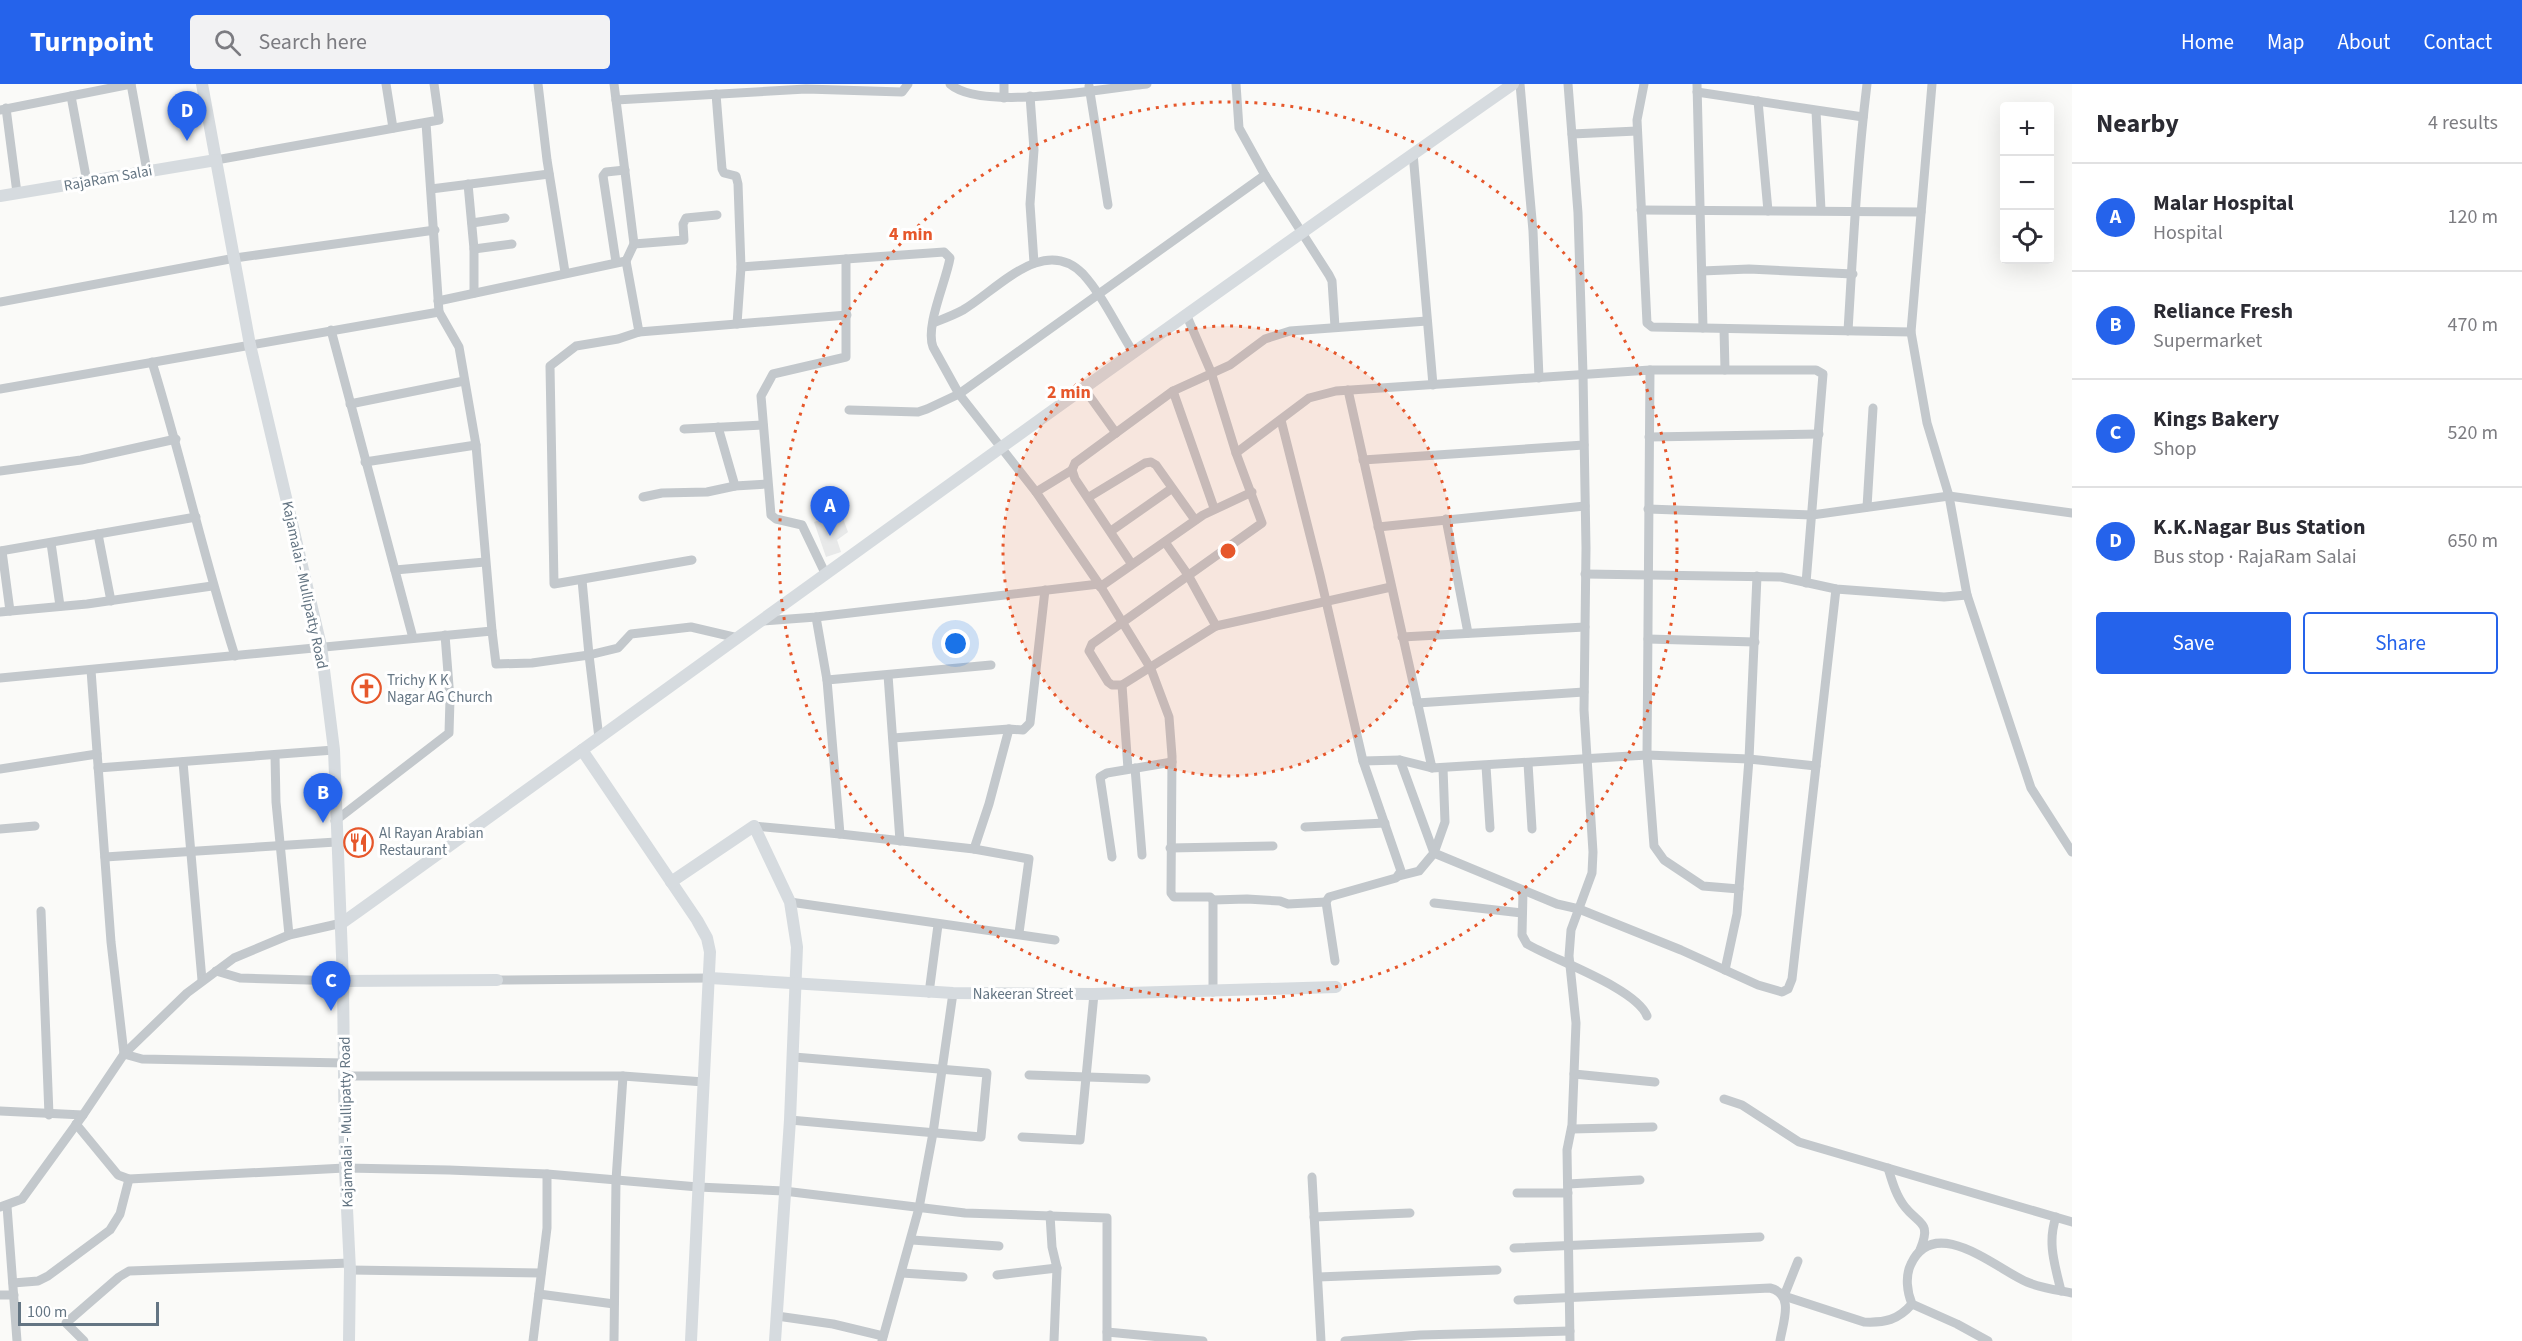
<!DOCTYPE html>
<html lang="en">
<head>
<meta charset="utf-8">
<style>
	:root { --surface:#fff; --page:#f2f2f3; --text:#2b2b33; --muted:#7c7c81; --line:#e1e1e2; --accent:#2563eb }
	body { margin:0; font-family:"Source Sans 3",sans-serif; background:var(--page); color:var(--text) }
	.controls { position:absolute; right:18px; top:18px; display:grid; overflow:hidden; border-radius:6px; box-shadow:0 6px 24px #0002 }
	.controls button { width:54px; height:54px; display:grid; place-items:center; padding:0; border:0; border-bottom:2px solid var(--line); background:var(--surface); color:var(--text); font:30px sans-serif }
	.scale { position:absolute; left:18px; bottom:15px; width:141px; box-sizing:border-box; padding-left:6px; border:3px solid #647583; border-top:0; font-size:16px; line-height:21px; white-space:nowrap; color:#647583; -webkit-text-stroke:4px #fff; paint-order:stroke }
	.you { position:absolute; left:956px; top:560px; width:21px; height:21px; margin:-15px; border:4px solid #fff; border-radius:50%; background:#1a73e8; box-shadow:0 0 0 9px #1a73e833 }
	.badge { display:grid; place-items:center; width:39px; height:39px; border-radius:50%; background:var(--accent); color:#fff; font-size:20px; font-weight:700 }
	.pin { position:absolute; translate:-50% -50px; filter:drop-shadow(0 2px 3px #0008) }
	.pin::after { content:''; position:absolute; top:32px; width:21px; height:18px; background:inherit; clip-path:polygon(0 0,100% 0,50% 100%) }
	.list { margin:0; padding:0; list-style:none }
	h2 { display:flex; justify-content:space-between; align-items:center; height:78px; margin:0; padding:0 24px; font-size:26px }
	h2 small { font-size:20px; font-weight:400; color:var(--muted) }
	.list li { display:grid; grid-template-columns:39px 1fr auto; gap:18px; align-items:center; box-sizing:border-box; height:108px; padding:0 24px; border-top:2px solid var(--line) }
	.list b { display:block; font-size:22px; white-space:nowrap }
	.list p { margin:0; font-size:20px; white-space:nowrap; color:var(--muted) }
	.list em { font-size:20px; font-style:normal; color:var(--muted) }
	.actions { display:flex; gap:12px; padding:18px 24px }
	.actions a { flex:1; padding:14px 0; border:2px solid var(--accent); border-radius:6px; text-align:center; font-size:21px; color:var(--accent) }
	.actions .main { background:var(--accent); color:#fff }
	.icon { flex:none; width:33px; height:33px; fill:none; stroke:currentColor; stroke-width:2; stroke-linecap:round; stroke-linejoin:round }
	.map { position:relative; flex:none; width:2072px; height:1257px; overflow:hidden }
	header { display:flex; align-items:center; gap:36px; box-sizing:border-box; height:84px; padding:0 30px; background:var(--accent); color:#fff }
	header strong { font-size:28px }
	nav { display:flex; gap:33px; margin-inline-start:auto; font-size:21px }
	.search { width:420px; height:54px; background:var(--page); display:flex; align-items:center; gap:15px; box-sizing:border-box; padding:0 21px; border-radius:6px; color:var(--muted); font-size:22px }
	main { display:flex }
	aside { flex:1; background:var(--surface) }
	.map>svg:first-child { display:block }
	.built { fill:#e8e9e9 }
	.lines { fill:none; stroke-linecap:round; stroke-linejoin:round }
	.street { stroke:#c3c8cc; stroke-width:9 }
	.secondary { stroke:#d6dbdf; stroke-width:12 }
	.ring { fill:none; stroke:#e6572b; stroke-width:3; stroke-dasharray:3 6 }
	.labels { text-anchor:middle; stroke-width:6; stroke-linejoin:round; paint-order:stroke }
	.street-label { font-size:15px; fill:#647583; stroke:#fff }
	.poi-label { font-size:15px; fill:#647583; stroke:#fff; text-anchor:start }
	.centre { fill:#e6572b; stroke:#fff; stroke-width:3 }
	.ring-label { font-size:18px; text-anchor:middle; font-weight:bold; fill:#e6572b; stroke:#fff; stroke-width:6; stroke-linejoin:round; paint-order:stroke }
</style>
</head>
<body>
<header>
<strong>Turnpoint</strong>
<div class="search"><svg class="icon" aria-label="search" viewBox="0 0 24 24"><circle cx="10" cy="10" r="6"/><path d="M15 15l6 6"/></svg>Search here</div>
<nav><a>Home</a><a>Map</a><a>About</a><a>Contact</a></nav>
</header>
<main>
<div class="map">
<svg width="2072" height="1257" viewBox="0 0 2072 1257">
	<rect width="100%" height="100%" fill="#fafaf8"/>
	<path class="built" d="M 841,429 L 848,448 L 837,456 L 841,468 L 826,473 L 814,438 Z"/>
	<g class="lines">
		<g class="street">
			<path d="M 131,0 L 147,87"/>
			<path d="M 386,0 L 393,44"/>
			<path d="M 538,0 L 547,76 L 565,188"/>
			<path d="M 614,0 L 634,160 L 626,177"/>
			<path d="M 950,0 C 982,28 1104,4 1147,0"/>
			<path d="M 1236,0 L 1239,44 L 1265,91 L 1329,191 L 1332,197 L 1335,243"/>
			<path d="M 1520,0 L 1533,147 L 1539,294"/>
			<path d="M 1568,0 L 1578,129 L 1583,290 L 1586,464 L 1584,626 L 1593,768 L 1592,789 L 1571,846 L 1569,872 L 1576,939 L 1572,1041 L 1567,1066 L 1570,1257"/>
			<path d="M 1644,0 L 1637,36 L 1647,239 L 1652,243 L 1911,248"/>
			<path d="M 1697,0 L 1703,244"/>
			<path d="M 1932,0 L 1911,248 L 1927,339 L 1949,412 L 1967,511 L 2031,704 L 2072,768"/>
			<path d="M 1089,2 L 1108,121"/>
			<path d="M 1697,8 L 1863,33"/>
			<path d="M 716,10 L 722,85 L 724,89 L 736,92 L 738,100 L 741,183 L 737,240"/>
			<path d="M 71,12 L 87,98"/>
			<path d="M 1030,12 L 1034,66 L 1030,120 L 1034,179"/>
			<path d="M 1004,14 L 1004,0"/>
			<path d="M 616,16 L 806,5 L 902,8 L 908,0"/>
			<path d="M 1758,17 L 1768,127"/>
			<path d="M 6,24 L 17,109"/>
			<path d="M 0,26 L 131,0"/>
			<path d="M 1816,27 L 1821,126"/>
			<path d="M 1572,50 L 1637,47"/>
			<path d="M 1413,69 L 1433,301"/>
			<path d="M 216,76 L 439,36 L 434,0"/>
			<path d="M 468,100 L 474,165 L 474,209"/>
			<path d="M 431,105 L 549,90"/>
			<path d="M 1641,126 L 1921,128"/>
			<path d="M 472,139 L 505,134"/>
			<path d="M 634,160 L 684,156 L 683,140 L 686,134 L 717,131"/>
			<path d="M 474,165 L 512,160"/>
			<path d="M 616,178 L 603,92 L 606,88 L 625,86"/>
			<path d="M 741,183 L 846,175"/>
			<path d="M 1702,187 L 1749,185 L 1853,190"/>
			<path d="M 438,217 L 626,177 L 639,248 L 847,231"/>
			<path d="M 0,218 L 235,174 L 435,146"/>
			<path d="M 439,228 L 459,263 L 476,361 L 492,547"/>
			<path d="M 1186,230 L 1211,288 L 1236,369 L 1262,439 L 1092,560 L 1089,567 L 1108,598 L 1112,601 L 1122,601 L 1216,542 L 1391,503"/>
			<path d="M 933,239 C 943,235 954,231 963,226 C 997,206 1044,150 1083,190 C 1103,212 1117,243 1133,268"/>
			<path d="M 1724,245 L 1725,286"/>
			<path d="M 331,246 L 413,554"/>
			<path d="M 1848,247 C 1853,164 1857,82 1867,0"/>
			<path d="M 639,248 L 618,255 L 576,262 L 550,282 L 554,500 L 692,476"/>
			<path d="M 152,278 C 182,375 204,475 235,572"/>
			<path d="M 1650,286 L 1816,286 L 1823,290 L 1806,499"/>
			<path d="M 1083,303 L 1116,349"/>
			<path d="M 0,305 L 439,228 L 426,39"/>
			<path d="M 1348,306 L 1432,684 L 1647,671 L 1749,675 L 1816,682"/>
			<path d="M 1173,307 L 1214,424"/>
			<path d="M 350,320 L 464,297"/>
			<path d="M 849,326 L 918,328 L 927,325 L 959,310 L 1265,91"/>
			<path d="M 1281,336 L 1320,491 L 1363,677 L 1401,787 L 1396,794 L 1329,813 L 1326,818 L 1335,877"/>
			<path d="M 718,343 L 735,402"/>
			<path d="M 684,345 L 763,341"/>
			<path d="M 1649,353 L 1819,350"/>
			<path d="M 1236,369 L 1309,314 L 1336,307 L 1650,286 L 1647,671 L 1654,762 L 1664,776 L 1703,802 L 1739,805"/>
			<path d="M 1363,376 L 1584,361"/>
			<path d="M 365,378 L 476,361"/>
			<path d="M 0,387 L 81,376 L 176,355"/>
			<path d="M 1036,408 L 1072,386"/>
			<path d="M 643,413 L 662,409 L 707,408 L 735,402 L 767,400"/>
			<path d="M 1089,413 L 1145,379 L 1151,378 L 1156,381 L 1195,436"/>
			<path d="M 1867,423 L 1873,324"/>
			<path d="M 1648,425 L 1812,431 L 1949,412 L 2072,429"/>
			<path d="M 1446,435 L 1468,549"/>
			<path d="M 1378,443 L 1585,422"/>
			<path d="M 1111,447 L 1171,405"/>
			<path d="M 98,450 L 111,517"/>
			<path d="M 1165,458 L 1188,491 L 1216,542"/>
			<path d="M 51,459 L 60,522"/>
			<path d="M 0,467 L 196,433"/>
			<path d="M 2,467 L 10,527"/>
			<path d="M 1131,479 L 1075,395 L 1072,386 L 1075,379 L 1173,307 L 1230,281 L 1265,255 L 1290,247 L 1427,237"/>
			<path d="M 395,486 L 485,478"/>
			<path d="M 1585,490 L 1781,493 L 1836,505 L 1944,513 L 1967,511"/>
			<path d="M 826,491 L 802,441 L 776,435 L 771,431 L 761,312 L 773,290 L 846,273 L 846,175 L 944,168 L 950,174 C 946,198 925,242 933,263 L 959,310 L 1036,408 L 1099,500 L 1151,585 L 1169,633 L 1172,672 L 1171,809 L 1174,813 L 1210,813 L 1213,816 L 1213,908"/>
			<path d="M 582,496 L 589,571 L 618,564 L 631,550 L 691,543 L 738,554"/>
			<path d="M 1100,503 L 1203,431 L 1252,408"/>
			<path d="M 0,528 L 87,520 L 212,502"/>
			<path d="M 816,533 L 827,596 L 840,750 L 974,765 L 989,720 L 1009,645 L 1023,646 L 1030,639 L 1045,506"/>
			<path d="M 763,537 L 816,533 L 1099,500"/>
			<path d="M 1402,553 L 1585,543"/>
			<path d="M 1648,555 L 1755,558"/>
			<path d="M 91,586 L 111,858 L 124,970 L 142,975 L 345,979"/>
			<path d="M 888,591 L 900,757"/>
			<path d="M 0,594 L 492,547 L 496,580 L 532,579 L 589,571 L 599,654"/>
			<path d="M 827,596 L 991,581"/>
			<path d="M 1122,601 L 1128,685"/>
			<path d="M 1417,619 L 1584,608"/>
			<path d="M 893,654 L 1009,645"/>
			<path d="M 275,671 L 276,718 L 289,851"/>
			<path d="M 1363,677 L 1400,676 L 1432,684"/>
			<path d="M 183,678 L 202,896"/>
			<path d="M 1528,679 L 1532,745"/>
			<path d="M 1486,682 L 1490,744"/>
			<path d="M 98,684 L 334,666"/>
			<path d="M 1135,684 L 1142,771"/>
			<path d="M 1443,684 L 1445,738 L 1434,769 L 1557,820 L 1579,825 L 1681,866 L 1758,901 L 1782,908 L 1788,905 L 1792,895 L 1836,505"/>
			<path d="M 0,685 L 97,670"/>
			<path d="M 335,737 L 449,649 L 450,615 L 445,551"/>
			<path d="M 754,742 L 840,750"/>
			<path d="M 1305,743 L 1385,739"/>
			<path d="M 0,745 L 35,742"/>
			<path d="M 1170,764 L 1273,762"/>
			<path d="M 974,765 L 1029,775 L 1019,849"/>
			<path d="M 105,773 L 336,758"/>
			<path d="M 1112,773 L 1100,693 L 1107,689 L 1172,678"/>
			<path d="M 1399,792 L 1419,787 L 1434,769 L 1400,676"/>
			<path d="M 1523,807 L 1522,851 L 1527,860 C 1554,876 1636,904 1647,932"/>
			<path d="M 1213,816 L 1247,815 L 1280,817 L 1288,820 L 1326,818"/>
			<path d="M 790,818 L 1055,856"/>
			<path d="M 1434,819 L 1522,829"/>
			<path d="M 41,827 L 49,1031"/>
			<path d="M 1725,886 L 1737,830 L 1749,675 L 1757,492"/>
			<path d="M 216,887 L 240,894 L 343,897"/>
			<path d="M 497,896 L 710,894"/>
			<path d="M 929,909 L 938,841"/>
			<path d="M 1574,990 L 1655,998"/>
			<path d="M 1029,991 L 1146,995"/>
			<path d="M 346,992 L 623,992 L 704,998"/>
			<path d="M 1724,1015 L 1742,1021 L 1799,1058 L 2072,1138"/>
			<path d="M 0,1027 L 83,1031"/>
			<path d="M 790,1036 L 981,1053 L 987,989 L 794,973"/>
			<path d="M 76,1040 L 118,1091 L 129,1095 L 345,1084 L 449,1086 L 547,1090 L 698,1103 L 784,1107 L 965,1129 L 1107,1134 L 1107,1257"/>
			<path d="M 1572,1045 L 1653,1043"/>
			<path d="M 1022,1053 L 1080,1056 L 1094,910"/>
			<path d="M 1888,1084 C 1892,1097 1896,1112 1905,1123 C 1919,1141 1932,1137 1920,1166"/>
			<path d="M 1312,1093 L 1321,1257"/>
			<path d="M 1568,1100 L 1640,1096"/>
			<path d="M 1517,1109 L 1568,1109"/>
			<path d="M 7,1122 L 17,1257"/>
			<path d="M 0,1123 L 22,1115 L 83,1031 L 124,970 L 187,909 L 234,874 L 289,851 L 342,839"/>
			<path d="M 1050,1131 L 1052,1163 L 1057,1184 L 1054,1257"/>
			<path d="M 1314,1133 L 1410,1129"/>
			<path d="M 2056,1133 C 2047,1159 2055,1181 2061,1207"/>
			<path d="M 912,1156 L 999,1162"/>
			<path d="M 1514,1164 L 1760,1153"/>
			<path d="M 1798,1177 L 1784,1212 L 1864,1238 C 1885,1239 1898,1236 1912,1220"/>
			<path d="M 350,1186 L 541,1189"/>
			<path d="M 902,1189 L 963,1193"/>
			<path d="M 997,1191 L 1057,1184"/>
			<path d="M 1318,1193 L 1497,1186"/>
			<path d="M 13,1199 L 38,1197 L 48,1192 L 110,1146 L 120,1130 L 129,1095"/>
			<path d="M 539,1210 L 614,1220"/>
			<path d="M 0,1211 L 14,1211"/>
			<path d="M 1518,1216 L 1770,1204 C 1795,1210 1783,1238 1780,1257"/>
			<path d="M 777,1232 L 833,1240 L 883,1252"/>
			<path d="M 1107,1248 L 1203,1257"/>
			<path d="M 84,1257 L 66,1239 L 119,1193 L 129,1187 L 350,1179"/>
			<path d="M 533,1257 L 547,1144 L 547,1090"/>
			<path d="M 614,1257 L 616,1096 L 623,992"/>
			<path d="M 882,1257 L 919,1124 L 933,1049 L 953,909"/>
			<path d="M 1345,1257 L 1420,1251 L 1570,1247"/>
			<path d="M 1988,1257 L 1957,1240 L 1912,1220 C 1907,1208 1905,1192 1911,1180 C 1935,1129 1998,1186 2027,1198 C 2041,1204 2057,1206 2072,1209"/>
		</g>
		<g class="secondary">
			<path d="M 202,0 L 250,261 L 321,562 L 334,666 L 343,897 L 345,1084 L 350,1186 L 349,1257"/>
			<path d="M 0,112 L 216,76"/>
			<path d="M 582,666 L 697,836 L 707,854 L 710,868 L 691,1257"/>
			<path d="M 671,798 L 754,742 L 790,818 L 797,863 L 790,1036 L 775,1257"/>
			<path d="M 342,839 C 732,559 1119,275 1513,0"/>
			<path d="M 710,894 L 953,909 L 1094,910 L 1336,903"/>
			<path d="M 343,897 L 497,896"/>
		</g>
	</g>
	<circle cx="1228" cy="467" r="225" fill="#e6572b" fill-opacity=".12"/>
	<g class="ring">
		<circle cx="1228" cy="467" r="225"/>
		<circle cx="1228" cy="467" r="449"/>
	</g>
	<defs>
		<symbol id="church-ring" viewBox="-11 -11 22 22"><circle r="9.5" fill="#fff" stroke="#e6572b" stroke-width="1.5"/><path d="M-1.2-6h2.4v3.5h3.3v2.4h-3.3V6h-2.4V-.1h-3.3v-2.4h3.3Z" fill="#e6572b"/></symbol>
		<symbol id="restaurant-ring" viewBox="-11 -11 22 22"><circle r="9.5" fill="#fff" stroke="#e6572b" stroke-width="1.5"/><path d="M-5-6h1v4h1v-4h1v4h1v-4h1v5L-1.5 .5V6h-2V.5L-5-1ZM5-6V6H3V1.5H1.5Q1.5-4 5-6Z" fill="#e6572b"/></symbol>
	</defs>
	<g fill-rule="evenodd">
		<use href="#church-ring" x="350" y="588" width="33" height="33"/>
		<use href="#restaurant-ring" x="342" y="742" width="33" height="33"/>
	</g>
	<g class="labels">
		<g class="street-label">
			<text transform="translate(108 94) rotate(-10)" y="5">RajaRam Salai</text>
			<text transform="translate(305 501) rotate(78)" y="5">Kajamalai - Mullipatty Road</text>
			<text x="1023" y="915">Nakeeran Street</text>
			<text transform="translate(346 1038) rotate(-91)" y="5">Kajamalai - Mullipatty Road</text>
		</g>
		<g class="poi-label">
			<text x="387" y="601">Trichy K K<tspan x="387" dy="17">Nagar AG Church</tspan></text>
			<text x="379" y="754">Al Rayan Arabian<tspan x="379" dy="17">Restaurant</tspan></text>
		</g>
	</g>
	<circle cx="1228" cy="467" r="9" class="centre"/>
	<g class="ring-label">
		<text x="911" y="156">4 min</text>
		<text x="1069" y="314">2 min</text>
	</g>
</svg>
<div class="controls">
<button>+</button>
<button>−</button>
<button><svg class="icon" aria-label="locate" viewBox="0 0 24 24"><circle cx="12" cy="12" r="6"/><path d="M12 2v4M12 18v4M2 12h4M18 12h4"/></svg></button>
</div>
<div class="scale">100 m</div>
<div class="you"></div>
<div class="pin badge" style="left:830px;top:452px">A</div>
<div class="pin badge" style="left:323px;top:739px">B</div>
<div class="pin badge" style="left:331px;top:927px">C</div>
<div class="pin badge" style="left:187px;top:57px">D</div>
</div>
<aside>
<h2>Nearby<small>4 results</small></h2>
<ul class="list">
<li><span class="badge">A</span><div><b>Malar Hospital</b><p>Hospital</p></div><em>120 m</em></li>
<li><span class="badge">B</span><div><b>Reliance Fresh</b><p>Supermarket</p></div><em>470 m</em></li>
<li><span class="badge">C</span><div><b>Kings Bakery</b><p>Shop</p></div><em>520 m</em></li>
<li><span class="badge">D</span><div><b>K.K.Nagar Bus Station</b><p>Bus stop · RajaRam Salai</p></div><em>650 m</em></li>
</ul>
<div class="actions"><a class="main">Save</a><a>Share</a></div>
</aside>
</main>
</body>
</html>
